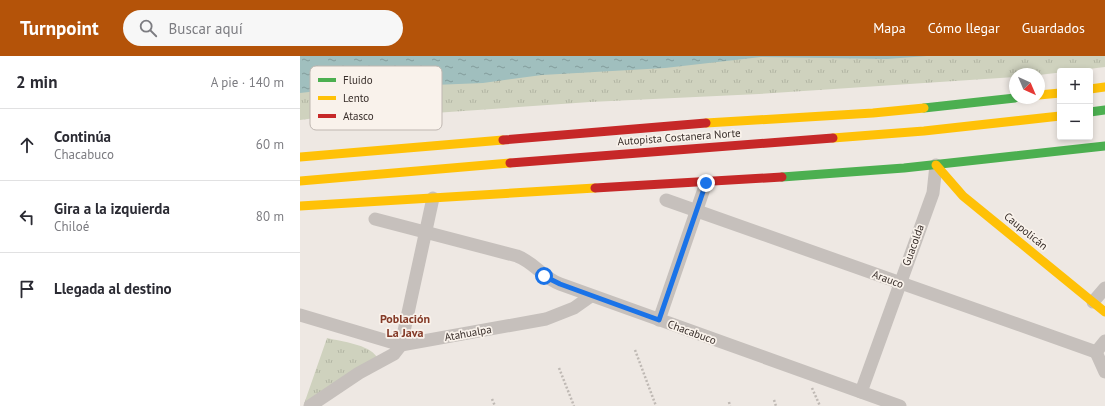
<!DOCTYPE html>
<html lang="es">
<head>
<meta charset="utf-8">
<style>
	:root { --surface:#fff; --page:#f7f7f7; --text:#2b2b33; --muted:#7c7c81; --line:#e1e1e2; --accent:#b45309 }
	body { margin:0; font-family:"PT Sans",sans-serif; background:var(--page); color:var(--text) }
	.controls { position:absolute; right:12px; top:12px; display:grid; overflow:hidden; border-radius:4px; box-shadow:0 2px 6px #0003 }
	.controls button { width:36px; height:36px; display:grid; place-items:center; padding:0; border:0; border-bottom:1px solid var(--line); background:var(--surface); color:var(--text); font:20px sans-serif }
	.compass { position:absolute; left:709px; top:12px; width:36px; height:36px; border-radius:50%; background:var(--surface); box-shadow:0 2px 6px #0003; rotate:136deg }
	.stop { position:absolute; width:12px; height:12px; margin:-9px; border:3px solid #1a73e8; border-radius:50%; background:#fff }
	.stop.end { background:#1a73e8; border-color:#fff; box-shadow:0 1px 4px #0008 }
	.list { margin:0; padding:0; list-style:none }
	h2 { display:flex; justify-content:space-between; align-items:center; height:52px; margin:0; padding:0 16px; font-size:17px }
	h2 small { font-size:13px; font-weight:400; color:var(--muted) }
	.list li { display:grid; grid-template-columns:26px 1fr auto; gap:12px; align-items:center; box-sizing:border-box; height:72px; padding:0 16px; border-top:1px solid var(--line) }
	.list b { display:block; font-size:15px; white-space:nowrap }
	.list p { margin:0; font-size:13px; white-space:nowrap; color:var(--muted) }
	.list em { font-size:13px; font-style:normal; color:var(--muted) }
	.icon { flex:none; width:22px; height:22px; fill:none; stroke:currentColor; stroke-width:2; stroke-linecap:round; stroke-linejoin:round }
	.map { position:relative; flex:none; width:805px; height:350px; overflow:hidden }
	header { display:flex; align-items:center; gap:24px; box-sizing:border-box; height:56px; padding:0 20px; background:var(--accent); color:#fff }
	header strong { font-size:19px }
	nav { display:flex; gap:22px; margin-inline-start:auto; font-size:14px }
	.search { width:280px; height:36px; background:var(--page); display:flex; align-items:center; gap:10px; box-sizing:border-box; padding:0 14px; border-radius:22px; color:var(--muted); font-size:15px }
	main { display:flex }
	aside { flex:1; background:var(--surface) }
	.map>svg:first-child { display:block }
	.grass { fill:url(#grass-tufts) }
	.water { fill:url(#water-ripples) }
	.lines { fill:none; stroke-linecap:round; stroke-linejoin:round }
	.path { stroke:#bfb9b4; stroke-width:2.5; stroke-dasharray:2 2; stroke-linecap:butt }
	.street { stroke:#c6c0bc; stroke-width:13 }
	.fast { stroke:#4caf50; stroke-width:9 }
	.slow { stroke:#ffc107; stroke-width:9 }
	.jam { stroke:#c62828; stroke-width:9 }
	.route { stroke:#1a73e8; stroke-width:5 }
	.labels { text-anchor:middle; stroke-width:3.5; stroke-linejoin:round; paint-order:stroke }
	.street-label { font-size:11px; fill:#382e2a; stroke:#f9f2eb }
	.neighbourhood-label { font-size:12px; font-weight:bold; fill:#833926; stroke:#f9f2eb }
	.key { fill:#f9f2eb; stroke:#bfb7b1; stroke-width:1 }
	.key-label { font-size:11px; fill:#382e2a }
</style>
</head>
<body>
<header>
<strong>Turnpoint</strong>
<div class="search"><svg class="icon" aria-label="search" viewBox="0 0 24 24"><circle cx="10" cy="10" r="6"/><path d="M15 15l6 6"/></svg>Buscar aquí</div>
<nav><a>Mapa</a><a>Cómo llegar</a><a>Guardados</a></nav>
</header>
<main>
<aside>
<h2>2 min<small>A pie · 140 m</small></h2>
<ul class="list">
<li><svg class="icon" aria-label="ahead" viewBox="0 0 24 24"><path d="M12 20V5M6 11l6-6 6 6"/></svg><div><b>Continúa</b><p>Chacabuco</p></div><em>60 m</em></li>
<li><svg class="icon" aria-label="left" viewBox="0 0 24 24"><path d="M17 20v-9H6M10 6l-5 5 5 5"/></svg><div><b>Gira a la izquierda</b><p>Chiloé</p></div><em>80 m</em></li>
<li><svg class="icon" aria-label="arrive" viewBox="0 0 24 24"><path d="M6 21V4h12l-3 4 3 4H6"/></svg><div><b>Llegada al destino</b></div></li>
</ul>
</aside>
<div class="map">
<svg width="805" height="350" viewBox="0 0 805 350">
	<defs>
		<pattern id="grass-tufts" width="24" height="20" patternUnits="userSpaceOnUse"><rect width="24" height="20" fill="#cfd2be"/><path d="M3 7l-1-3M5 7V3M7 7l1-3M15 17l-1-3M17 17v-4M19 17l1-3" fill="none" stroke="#b2b5a3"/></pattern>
		<pattern id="water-ripples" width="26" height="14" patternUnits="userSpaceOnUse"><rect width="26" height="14" fill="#a0bfbe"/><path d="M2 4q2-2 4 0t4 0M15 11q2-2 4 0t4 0" fill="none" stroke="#839c9b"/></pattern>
	</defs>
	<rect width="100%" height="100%" fill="#eee8e3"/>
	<g class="grass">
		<path d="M 0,0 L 805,0 L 805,11 L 739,19 L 715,18 L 715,21 L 459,38 L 290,46 L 77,61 L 23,61 L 0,64 Z"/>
		<path d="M 27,282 C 43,286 68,288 77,301 L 4,348 Z"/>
	</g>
	<path class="water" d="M 0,0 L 627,0 L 587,3 L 461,1 L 365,12 L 242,19 L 183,27 L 35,33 L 0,37 Z"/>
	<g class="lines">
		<g class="path">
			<path d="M 335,294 L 356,350"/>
			<path d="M 259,312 L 274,350"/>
			<path d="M 512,332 L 520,350"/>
			<path d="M 192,343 L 195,350"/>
			<path d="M 474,344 L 476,350"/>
			<path d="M 429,346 L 430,350"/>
		</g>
		<g class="street">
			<path d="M 366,144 L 796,296"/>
			<path d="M 75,163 L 217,200 C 234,206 243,222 260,228 L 600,350"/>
			<path d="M 793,246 L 805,232"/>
			<path d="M 0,259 L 101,289 L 246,263 L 274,252 L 291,240"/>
			<path d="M 359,264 L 406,127"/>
			<path d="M 796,296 L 805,316"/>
			<path d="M 796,296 L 805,285"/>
			<path d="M 561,336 L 633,137 L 636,109"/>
			<path d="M 10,350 L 59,317 L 94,298 L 101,289 L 133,142"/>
		</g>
		<g class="fast">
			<path d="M 624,52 L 715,42"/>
			<path d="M 790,56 L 805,54"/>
			<path d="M 482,121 L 604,112 L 805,90"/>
		</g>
		<g class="slow">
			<path d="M 790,33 L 805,31"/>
			<path d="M 739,39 L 760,37"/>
			<path d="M 406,67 L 573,57 L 624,52"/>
			<path d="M 533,82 L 624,75 L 760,60"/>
			<path d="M 0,101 L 203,84"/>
			<path d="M 636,109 L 663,140 L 805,256"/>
			<path d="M 0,125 L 210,107"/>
			<path d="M 0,150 L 295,132"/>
		</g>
		<g class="jam">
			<path d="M 203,84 L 406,67"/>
			<path d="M 210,107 L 533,82"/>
			<path d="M 295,132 L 482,121"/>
		</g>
	</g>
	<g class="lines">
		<path class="route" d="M 244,220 L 260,228 L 359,264 L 406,127"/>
	</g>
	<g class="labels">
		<g class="street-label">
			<text transform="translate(379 81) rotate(-4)" y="4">Autopista Costanera Norte</text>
			<text transform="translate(726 175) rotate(39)" y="4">Caupolicán</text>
			<text transform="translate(613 189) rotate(-70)" y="4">Guacolda</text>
			<text transform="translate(588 223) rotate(20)" y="4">Arauco</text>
			<text transform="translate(392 276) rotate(20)" y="4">Chacabuco</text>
			<text transform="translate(168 277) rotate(-10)" y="4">Atahualpa</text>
		</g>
		<g class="neighbourhood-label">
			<text x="105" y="267">Población<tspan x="105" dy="14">La Java</tspan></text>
		</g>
	</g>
	<rect x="10" y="10" width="132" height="64" rx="6" class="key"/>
	<rect x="18" y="22" width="18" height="4" fill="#4caf50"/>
	<rect x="18" y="40" width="18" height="4" fill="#ffc107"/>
	<rect x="18" y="58" width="18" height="4" fill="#c62828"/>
	<g class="key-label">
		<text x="43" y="28">Fluido</text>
		<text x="43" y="46">Lento</text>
		<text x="43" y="64">Atasco</text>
	</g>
</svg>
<div class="controls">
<button>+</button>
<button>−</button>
</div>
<svg class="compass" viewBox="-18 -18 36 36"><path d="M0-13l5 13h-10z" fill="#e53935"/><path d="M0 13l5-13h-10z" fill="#7c7c81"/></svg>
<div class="stop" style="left:244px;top:220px"></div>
<div class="stop end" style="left:406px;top:127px"></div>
</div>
</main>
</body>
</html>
